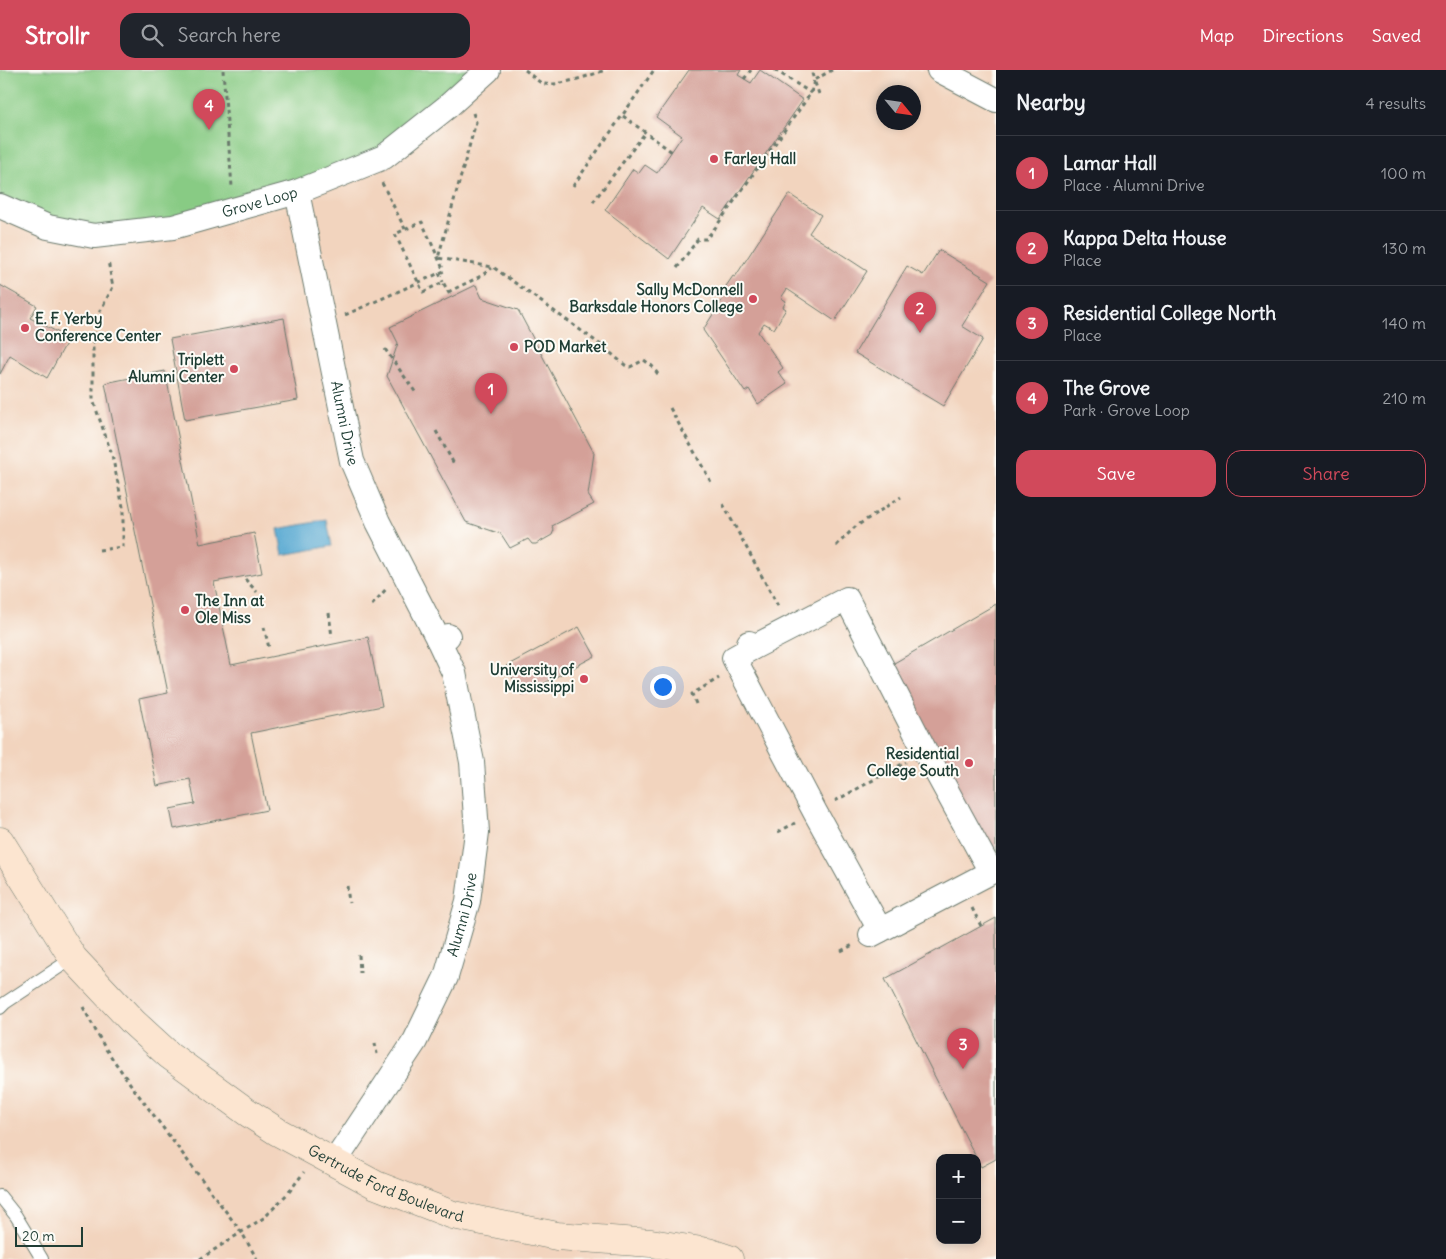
<!DOCTYPE html>
<html lang="en">
<head>
<meta charset="utf-8">
<style>
	:root { --surface:#171b24; --page:#20242c; --text:#f1f3f6; --muted:#9ea1a6; --line:#363941; --accent:#d1495b }
	body { margin:0; font-family:Delius,sans-serif; background:var(--page); color:var(--text) }
	.controls { position:absolute; right:15px; bottom:15px; display:grid; overflow:hidden; border-radius:10px; box-shadow:0 2px 8px #0003 }
	.controls button { width:45px; height:45px; display:grid; place-items:center; padding:0; border:0; border-bottom:1px solid var(--line); background:var(--surface); color:var(--text); font:25px sans-serif }
	.compass { position:absolute; left:876px; top:15px; width:45px; height:45px; border-radius:50%; background:var(--surface); box-shadow:0 2px 8px #0003; rotate:119deg }
	.scale { position:absolute; left:15px; bottom:12px; width:68px; box-sizing:border-box; padding-left:5px; border:2px solid #1f3d34; border-top:0; font-size:14px; line-height:18px; white-space:nowrap; color:#1f3d34; -webkit-text-stroke:4px #fdfcf7; paint-order:stroke }
	.you { position:absolute; left:662px; top:616px; width:18px; height:18px; margin:-12px; border:4px solid #fff; border-radius:50%; background:#1a73e8; box-shadow:0 0 0 8px #1a73e833 }
	.badge { display:grid; place-items:center; width:32px; height:32px; border-radius:50%; background:var(--accent); color:#fff; font-size:16px; font-weight:700 }
	.pin { position:absolute; translate:-50% -41px; filter:drop-shadow(0 1px 2px #0008) }
	.pin::after { content:''; position:absolute; top:26px; width:18px; height:15px; background:inherit; clip-path:polygon(0 0,100% 0,50% 100%) }
	.list { margin:0; padding:0; list-style:none }
	h2 { display:flex; justify-content:space-between; align-items:center; height:65px; margin:0; padding:0 20px; font-size:21px }
	h2 small { font-size:16px; font-weight:400; color:var(--muted) }
	.list li { display:grid; grid-template-columns:32px 1fr auto; gap:15px; align-items:center; box-sizing:border-box; height:75px; padding:0 20px; border-top:1px solid var(--line) }
	.list b { display:block; font-size:19px; white-space:nowrap }
	.list p { margin:0; font-size:16px; white-space:nowrap; color:var(--muted) }
	.list em { font-size:16px; font-style:normal; color:var(--muted) }
	.actions { display:flex; gap:10px; padding:15px 20px }
	.actions a { flex:1; padding:11px 0; border:1px solid var(--accent); border-radius:15px; text-align:center; font-size:18px; color:var(--accent) }
	.actions .main { background:var(--accent); color:#fff }
	.icon { flex:none; width:28px; height:28px; fill:none; stroke:currentColor; stroke-width:2; stroke-linecap:round; stroke-linejoin:round }
	.map { position:relative; flex:none; width:996px; height:1189px; overflow:hidden }
	header { display:flex; align-items:center; gap:30px; box-sizing:border-box; height:70px; padding:0 25px; background:var(--accent); color:#fff }
	header strong { font-size:24px }
	nav { display:flex; gap:28px; margin-inline-start:auto; font-size:18px }
	.search { width:350px; height:45px; background:var(--page); display:flex; align-items:center; gap:12px; box-sizing:border-box; padding:0 18px; border-radius:15px; color:var(--muted); font-size:19px }
	main { display:flex }
	aside { flex:1; background:var(--surface) }
	.map>svg:first-child { display:block }
	.built { fill:#f2d4be; fill-rule:evenodd }
	.green { fill:#88cb84; stroke:#54845c }
	.water { fill:#56a8d1; stroke:#3a7282 }
	.building { fill:#d4a098 }
	.lines { fill:none; stroke-linecap:round; stroke-linejoin:round }
	.lane-casing { stroke:#6b7a6d; stroke-width:14 }
	.street-casing { stroke:#6b7a6d; stroke-width:26 }
	.secondary-casing { stroke:#6b7a6d; stroke-width:29 }
	.path { stroke:#6b7a6d; stroke-width:3; stroke-dasharray:4 4; stroke-linecap:butt }
	.lane { stroke:#fff; stroke-width:12 }
	.street { stroke:#fff; stroke-width:24 }
	.secondary { stroke:#fce5d0; stroke-width:28 }
	.poi-dot { fill:#d1495b; stroke:#fdfcf7; stroke-width:2 }
	.labels { text-anchor:middle; stroke-width:4; stroke-linejoin:round; paint-order:stroke }
	.poi-label { font-size:15px; font-weight:bold; fill:#1f3d34; stroke:#fdfcf7; text-anchor:start }
	.street-label { font-size:15px; fill:#1f3d34; stroke:#fdfcf7 }
</style>
</head>
<body>
<header>
<strong>Strollr</strong>
<div class="search"><svg class="icon" aria-label="search" viewBox="0 0 24 24"><circle cx="10" cy="10" r="6"/><path d="M15 15l6 6"/></svg>Search here</div>
<nav><a>Map</a><a>Directions</a><a>Saved</a></nav>
</header>
<main>
<div class="map">
<svg width="996" height="1189" viewBox="0 0 996 1189">
	<rect width="100%" height="100%" fill="#fdfcf7"/>
	<filter id="ink" filterUnits="userSpaceOnUse"><feTurbulence type="fractalNoise" baseFrequency=".02" numOctaves="2"/><feDisplacementMap in="SourceGraphic" scale="10" xChannelSelector="R" yChannelSelector="G"/><feConvolveMatrix kernelMatrix="1 2 1 2 8 2 1 2 1" color-interpolation-filters="sRGB"/></filter>
	<filter id="wash" filterUnits="userSpaceOnUse"><feTurbulence type="fractalNoise" baseFrequency=".0096" numOctaves="4" result="noise"/><feDisplacementMap in="SourceGraphic" scale="20" xChannelSelector="R" yChannelSelector="G"/><feGaussianBlur stdDeviation="1.12" result="paint"/><feColorMatrix in="noise" values="0 0 0 0 0 0 0 0 0 0 0 0 0 0 0 0 0 1.4 0 .05"/><feComposite in="paint" operator="in"/></filter>
	<g filter="url(#wash)">
		<rect width="100%" height="100%" fill="#f7ead7"/>
		<path class="built" d="M 0,0 L 996,0 L 996,1189 L 0,1189 ZM 884,22 L 914,22 L 914,52 L 884,52 ZM 940,1088 L 977,1088 L 977,1170 L 940,1170 Z"/>
		<path class="green" d="M 0,0 L 488,0 L 384,87 L 297,122 L 94,166 L 0,136 Z"/>
		<path class="water" d="M 327,450 L 332,476 L 283,485 L 278,459 Z"/>
		<g id="blocks">
			<g class="building">
				<path d="M 689,0 L 741,0 L 738,5 L 751,13 L 760,0 L 803,30 L 720,149 L 703,138 L 669,189 L 605,140 L 633,99 L 639,103 L 645,95 L 657,103 L 682,66 L 656,47 Z"/>
				<path d="M 789,124 L 821,145 L 809,163 L 867,201 L 835,251 L 787,219 L 781,228 L 786,231 L 783,237 L 786,239 L 774,259 L 764,253 L 758,262 L 783,298 L 778,302 L 787,314 L 758,334 L 749,319 L 745,322 L 703,260 L 726,224 L 722,222 L 733,206 L 735,207 Z"/>
				<path d="M 939,180 L 990,211 L 962,256 L 983,269 L 943,336 L 855,283 L 907,196 L 923,205 Z"/>
				<path d="M 0,215 L 37,236 L 30,248 L 69,268 L 47,308 L 10,285 L 0,304 Z"/>
				<path d="M 476,215 L 482,228 L 518,240 L 594,383 L 588,425 L 594,434 L 552,456 L 554,460 L 552,465 L 536,474 L 532,474 L 528,469 L 510,478 L 501,464 L 466,452 L 387,306 L 398,273 L 390,257 Z"/>
				<path d="M 284,248 L 298,330 L 185,350 L 170,269 Z"/>
				<path d="M 165,301 L 200,474 L 254,463 L 262,503 L 214,512 L 231,595 L 368,567 L 382,636 L 251,663 L 267,740 L 174,759 L 170,739 L 195,734 L 190,709 L 157,716 L 139,629 L 168,623 L 105,313 Z"/>
				<path d="M 996,534 L 996,792 L 889,596 Z"/>
				<path d="M 579,557 L 595,586 L 522,625 L 506,596 Z"/>
				<path d="M 996,848 L 996,1089 L 981,1097 L 885,909 Z"/>
			</g>
		</g>
	</g>
	<g filter="url(#ink)">
		<use href="#blocks" fill-opacity="0" stroke="#6b7a6d" stroke-width="1"/>
		<g class="lines">
			<defs>
				<g id="lane">
					<path d="M 0,938 L 5,933 L 73,888"/>
					<path d="M 0,1126 L 16,1146 L 42,1189"/>
				</g>
				<g id="street">
					<path d="M 939,0 L 996,30"/>
					<path id="s1" d="M 297,122 L 352,391 L 378,452 L 438,569"/>
					<path id="s2" d="M 0,136 L 48,157 L 94,166 L 173,157 L 233,140 L 297,122 L 384,87 L 447,37 L 488,0"/>
					<path d="M 749,573 L 752,578 L 847,529 L 925,681 L 991,802 L 871,865"/>
					<path d="M 752,578 L 734,588 L 815,742 L 880,860"/>
					<path id="s3" d="M 334,1093 L 415,971 L 446,907 L 468,831 L 477,762 L 472,692 L 454,603 L 438,569 L 448,566"/>
				</g>
				<g id="secondary">
					<path id="s4" d="M 0,771 L 73,888 L 133,952 L 169,985 L 247,1042 L 278,1062 L 376,1115 L 453,1145 L 557,1166 L 651,1173 L 708,1182 L 729,1189"/>
				</g>
			</defs>
			<use href="#lane" class="lane-casing"/>
			<use href="#street" class="street-casing"/>
			<use href="#secondary" class="secondary-casing"/>
			<g class="path">
				<path d="M 223,0 L 232,117"/>
				<path d="M 525,0 C 531,4 538,13 545,14 C 559,16 592,5 605,0"/>
				<path d="M 775,0 L 811,23"/>
				<path d="M 744,9 L 751,0"/>
				<path d="M 819,24 L 814,10 L 832,0"/>
				<path d="M 473,43 L 476,52 L 438,188 L 493,197 L 601,275 L 625,295 L 630,297 L 644,290 L 652,296 L 660,307"/>
				<path d="M 623,46 L 672,82"/>
				<path d="M 382,113 L 405,159"/>
				<path d="M 573,116 L 654,0"/>
				<path d="M 593,132 L 645,63"/>
				<path d="M 677,198 L 698,169 L 706,169 L 715,158 L 811,23 L 814,10 L 811,0"/>
				<path d="M 439,203 L 443,212"/>
				<path d="M 448,222 L 481,206 L 492,198"/>
				<path d="M 345,245 L 444,201 L 422,152 L 395,164 L 423,222 L 443,212 L 451,227"/>
				<path d="M 385,279 L 416,323"/>
				<path d="M 670,338 L 711,412"/>
				<path d="M 436,361 L 454,394"/>
				<path d="M 723,434 L 779,538"/>
				<path d="M 836,476 L 855,457 L 901,427"/>
				<path d="M 99,480 L 123,477 L 123,437 L 112,385 L 93,330 L 93,269 L 100,241 L 113,217 L 108,191"/>
				<path d="M 245,509 L 257,522"/>
				<path d="M 372,535 L 387,518"/>
				<path d="M 329,543 L 332,567"/>
				<path d="M 264,557 L 269,578"/>
				<path d="M 696,634 L 692,624 L 719,608"/>
				<path d="M 835,731 L 906,692"/>
				<path d="M 778,762 L 795,753"/>
				<path d="M 347,816 L 349,833"/>
				<path d="M 972,838 L 981,856"/>
				<path d="M 841,881 L 853,875"/>
				<path d="M 359,885 L 360,903"/>
				<path d="M 83,937 L 105,978 L 134,1019 L 242,1163 L 257,1189"/>
				<path d="M 375,973 L 377,984"/>
				<path d="M 200,1189 L 265,1147 L 289,1122 L 304,1102"/>
			</g>
			<use href="#lane" class="lane"/>
			<use href="#street" class="street"/>
			<use href="#secondary" class="secondary"/>
		</g>
	</g>
	<g class="poi-dot">
		<circle cx="714" cy="89" r="5"/>
		<circle cx="753" cy="229" r="5"/>
		<circle cx="25" cy="258" r="5"/>
		<circle cx="514" cy="277" r="5"/>
		<circle cx="234" cy="299" r="5"/>
		<circle cx="185" cy="540" r="5"/>
		<circle cx="584" cy="609" r="5"/>
		<circle cx="969" cy="693" r="5"/>
	</g>
	<g class="labels">
		<g class="poi-label">
			<text x="724" y="94">Farley Hall</text>
			<text x="743" y="225" text-anchor="end">Sally McDonnell<tspan x="743" dy="17">Barksdale Honors College</tspan></text>
			<text x="35" y="254">E. F. Yerby<tspan x="35" dy="17">Conference Center</tspan></text>
			<text x="524" y="282">POD Market</text>
			<text x="224" y="295" text-anchor="end">Triplett<tspan x="224" dy="17">Alumni Center</tspan></text>
			<text x="195" y="536">The Inn at<tspan x="195" dy="17">Ole Miss</tspan></text>
			<text x="574" y="605" text-anchor="end">University of<tspan x="574" dy="17">Mississippi</tspan></text>
			<text x="959" y="689" text-anchor="end">Residential<tspan x="959" dy="17">College South</tspan></text>
		</g>
		<g class="street-label">
			<text dy="5" stroke="none"><textPath href="#s2" startOffset="269">Grove Loop</textPath></text>
			<text dy="5" stroke="none"><textPath href="#s1" startOffset="236">Alumni Drive</textPath></text>
			<text dy="5" stroke="none"><textPath href="#s3" startOffset="282">Alumni Drive</textPath></text>
			<text dy="5" stroke="none"><textPath href="#s4" startOffset="528">Gertrude Ford Boulevard</textPath></text>
		</g>
	</g>
</svg>
<div class="controls">
<button>+</button>
<button>−</button>
</div>
<svg class="compass" viewBox="-18 -18 36 36"><path d="M0-13l5 13h-10z" fill="#e53935"/><path d="M0 13l5-13h-10z" fill="#9ea1a6"/></svg>
<div class="scale">20 m</div>
<div class="you"></div>
<div class="pin badge" style="left:491px;top:344px">1</div>
<div class="pin badge" style="left:920px;top:263px">2</div>
<div class="pin badge" style="left:963px;top:999px">3</div>
<div class="pin badge" style="left:209px;top:60px">4</div>
</div>
<aside>
<h2>Nearby<small>4 results</small></h2>
<ul class="list">
<li><span class="badge">1</span><div><b>Lamar Hall</b><p>Place · Alumni Drive</p></div><em>100 m</em></li>
<li><span class="badge">2</span><div><b>Kappa Delta House</b><p>Place</p></div><em>130 m</em></li>
<li><span class="badge">3</span><div><b>Residential College North</b><p>Place</p></div><em>140 m</em></li>
<li><span class="badge">4</span><div><b>The Grove</b><p>Park · Grove Loop</p></div><em>210 m</em></li>
</ul>
<div class="actions"><a class="main">Save</a><a>Share</a></div>
</aside>
</main>
</body>
</html>
